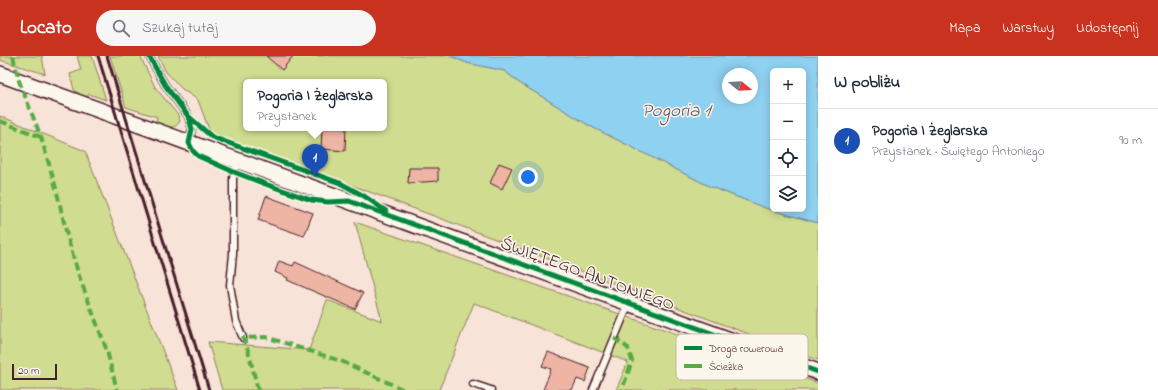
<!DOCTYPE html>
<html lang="pl">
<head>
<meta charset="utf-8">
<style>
	:root { --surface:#fff; --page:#f6f6f7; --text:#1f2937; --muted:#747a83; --line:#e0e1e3; --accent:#c8321e }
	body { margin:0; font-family:"Indie Flower",sans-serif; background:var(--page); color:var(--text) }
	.controls { position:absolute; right:12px; top:12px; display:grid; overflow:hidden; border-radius:6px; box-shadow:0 2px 10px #0003 }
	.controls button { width:36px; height:36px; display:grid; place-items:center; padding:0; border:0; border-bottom:1px solid var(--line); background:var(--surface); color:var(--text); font:20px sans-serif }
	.compass { position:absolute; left:722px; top:12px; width:36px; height:36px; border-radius:50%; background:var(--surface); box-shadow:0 2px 10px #0003; rotate:108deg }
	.scale { position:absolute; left:12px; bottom:10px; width:45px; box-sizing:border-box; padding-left:4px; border:2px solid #4a1f2b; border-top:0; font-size:11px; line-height:14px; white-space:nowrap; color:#4a1f2b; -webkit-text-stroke:3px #fbf7ec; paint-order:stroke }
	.you { position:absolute; left:528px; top:121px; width:14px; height:14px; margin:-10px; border:3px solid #fff; border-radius:50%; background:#1a73e8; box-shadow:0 0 0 6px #1a73e833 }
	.badge { display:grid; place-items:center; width:26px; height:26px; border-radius:50%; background:var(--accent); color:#fff; font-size:13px; font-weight:700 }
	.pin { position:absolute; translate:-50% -33px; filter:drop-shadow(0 1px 2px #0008) }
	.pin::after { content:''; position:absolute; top:21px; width:14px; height:12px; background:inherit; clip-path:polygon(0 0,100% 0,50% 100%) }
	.popup { position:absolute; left:243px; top:23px; width:144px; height:52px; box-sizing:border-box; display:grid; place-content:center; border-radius:6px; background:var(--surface); filter:drop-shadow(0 1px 3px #0005); font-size:13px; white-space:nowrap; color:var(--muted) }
	.popup b { font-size:15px; color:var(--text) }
	.popup::after { content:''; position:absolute; left:50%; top:100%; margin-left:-8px; border:8px solid transparent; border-top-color:var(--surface) }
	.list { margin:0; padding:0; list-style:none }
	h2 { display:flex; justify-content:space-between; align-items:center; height:52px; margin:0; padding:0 16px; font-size:17px }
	h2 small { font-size:13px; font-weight:400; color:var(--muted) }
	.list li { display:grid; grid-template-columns:26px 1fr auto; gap:12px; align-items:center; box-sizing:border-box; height:64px; padding:0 16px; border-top:1px solid var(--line) }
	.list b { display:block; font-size:15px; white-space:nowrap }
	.list p { margin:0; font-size:13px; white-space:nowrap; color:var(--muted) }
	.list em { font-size:13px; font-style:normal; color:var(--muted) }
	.icon { flex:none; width:22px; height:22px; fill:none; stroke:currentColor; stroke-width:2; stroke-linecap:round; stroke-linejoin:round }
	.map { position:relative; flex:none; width:818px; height:334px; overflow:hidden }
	header { display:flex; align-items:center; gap:24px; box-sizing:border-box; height:56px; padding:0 20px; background:var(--accent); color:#fff }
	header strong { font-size:19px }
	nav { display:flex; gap:22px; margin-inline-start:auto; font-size:14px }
	.search { width:280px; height:36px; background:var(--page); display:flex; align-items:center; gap:10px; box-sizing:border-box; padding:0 14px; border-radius:22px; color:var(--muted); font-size:15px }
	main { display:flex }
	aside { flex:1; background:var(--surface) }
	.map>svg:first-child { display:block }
	.green { fill:#d0dc8f; stroke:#8d7e5d; fill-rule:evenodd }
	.water { fill:#8fd1f0; stroke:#738aa1; fill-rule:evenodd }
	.building { fill:#eeb5a5; stroke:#4a1f2b }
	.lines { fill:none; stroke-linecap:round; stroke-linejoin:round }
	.service-casing { stroke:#4a1f2b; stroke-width:9 }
	.tertiary-casing { stroke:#4a1f2b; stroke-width:18 }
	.service { stroke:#fbf7ec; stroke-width:6 }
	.tertiary { stroke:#fbf7ec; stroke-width:15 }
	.rail { stroke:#4a1f2b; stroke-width:3 }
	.quiet { stroke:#57aa44; stroke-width:4; stroke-dasharray:8 4; stroke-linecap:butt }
	.cycleway-casing { stroke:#fbf7ec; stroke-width:8 }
	.cycleway { stroke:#00873e; stroke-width:5 }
	.labels { text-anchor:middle; stroke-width:3; stroke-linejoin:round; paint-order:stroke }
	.street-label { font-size:18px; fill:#4a1f2b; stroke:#fbf7ec }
	.water-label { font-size:19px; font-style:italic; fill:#5f5466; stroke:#fbf7ec }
	.key { fill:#fbf7ec; stroke:#c6b6b2; stroke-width:1 }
	.key-label { font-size:11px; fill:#4a1f2b }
</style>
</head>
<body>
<header>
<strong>Locato</strong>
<div class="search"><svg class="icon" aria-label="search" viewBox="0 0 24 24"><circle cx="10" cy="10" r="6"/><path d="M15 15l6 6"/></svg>Szukaj tutaj</div>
<nav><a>Mapa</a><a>Warstwy</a><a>Udostępnij</a></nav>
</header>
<main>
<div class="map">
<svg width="818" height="334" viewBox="0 0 818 334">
	<rect width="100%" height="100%" fill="#f7e3d7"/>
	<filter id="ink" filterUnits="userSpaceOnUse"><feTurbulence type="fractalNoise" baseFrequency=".025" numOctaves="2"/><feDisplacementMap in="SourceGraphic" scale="8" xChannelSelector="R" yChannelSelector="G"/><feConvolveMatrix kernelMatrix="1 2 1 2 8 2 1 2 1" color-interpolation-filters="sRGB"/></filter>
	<g filter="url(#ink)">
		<g class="green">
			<path d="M 0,0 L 42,0 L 45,18 L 0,4 Z"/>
			<path d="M 77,0 L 92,0 L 106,44 L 89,38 L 86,43 L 74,34 L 70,18 L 81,14 Z"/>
			<path d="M 110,0 L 140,0 L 155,31 L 178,59 L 180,65 C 174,76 164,70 155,67 L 157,61 L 126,51 Z"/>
			<path d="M 158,0 L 450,0 L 467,7 L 505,15 L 518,26 L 590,70 L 709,130 L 768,153 L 818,167 L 818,304 L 343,126 L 211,79 L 198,44 L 182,33 L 166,16 ZM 246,26 L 384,26 L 384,72 L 246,72 Z"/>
			<path d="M 0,60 L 85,95 L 178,334 L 0,334 Z"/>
			<path d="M 355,166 L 818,327 L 818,334 L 616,334 L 628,306 L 474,247 L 439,334 L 222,334 L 208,286 L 309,294 L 327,244 L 382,265 Z"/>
		</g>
		<path class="water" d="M 450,0 L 818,0 L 818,167 L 768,153 L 709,130 L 590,70 L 518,26 L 505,15 L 467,7 ZM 773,15 L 803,15 L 803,153 L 773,153 ZM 728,18 L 752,18 L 752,42 L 728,42 Z"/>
		<g class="building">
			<path d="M 266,0 L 293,0 L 282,14 Z"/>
			<path d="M 322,72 L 346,72 L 345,95 L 321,93 Z"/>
			<path d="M 499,107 L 512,112 L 502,133 L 490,127 Z"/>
			<path d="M 409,112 L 438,112 L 438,125 L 408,127 Z"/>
			<path d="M 266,140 L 313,157 L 304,180 L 258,164 Z"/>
			<path d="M 279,205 L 293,210 L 295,206 L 363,237 L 355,253 L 287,224 L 288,222 L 275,216 Z"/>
			<path d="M 548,296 L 590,312 L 585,326 L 577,323 L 572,334 L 543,334 L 551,313 L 542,310 Z"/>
		</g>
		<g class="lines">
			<defs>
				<g id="service">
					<path d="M 149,0 L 165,29 L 188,60 L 192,73 L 189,87"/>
					<path d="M 238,105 L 233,122 L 233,198 L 230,229 L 236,265 L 243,282"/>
					<path d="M 473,328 L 491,334"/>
					<path d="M 593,334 L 629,247"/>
				</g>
				<path id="tertiary" d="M 0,18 L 818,316"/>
			</defs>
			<use href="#service" class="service-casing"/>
			<use href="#tertiary" class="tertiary-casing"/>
			<use href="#service" class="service"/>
			<use href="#tertiary" class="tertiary"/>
			<g class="rail">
				<path d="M 98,0 L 200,334"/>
				<path d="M 107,0 L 209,334"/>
			</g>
			<g class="quiet">
				<path d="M 13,0 L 19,25 L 41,81 L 56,132 L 67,179 L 79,220 L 107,295 L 117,334"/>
				<path d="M 0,65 L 41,81"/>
				<path d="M 614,282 L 628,292 L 632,305 L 622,334"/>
				<path d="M 258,334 L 248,294 L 243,282 L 266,281 L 341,305 L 404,334"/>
			</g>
			<defs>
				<g id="cycleway">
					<path d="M 149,0 L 165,29 L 188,60 L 192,73 L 189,87 L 193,95 L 198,100 L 234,116 L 268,129 L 311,144 L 328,146 L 349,145 L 818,316"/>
					<path d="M 188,60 L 212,81 L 340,127 L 364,140 L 386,155"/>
				</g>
			</defs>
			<use href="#cycleway" class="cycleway-casing"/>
			<use href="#cycleway" class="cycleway"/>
		</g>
	</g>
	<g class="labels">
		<g class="street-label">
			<text transform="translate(588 217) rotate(20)" y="6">ŚWIĘTEGO ANTONIEGO</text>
		</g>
		<g class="water-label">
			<text x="676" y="60">Pogoria 1</text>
		</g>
	</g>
	<rect x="676" y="278" width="132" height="46" rx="6" class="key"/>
	<rect x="684" y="290" width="18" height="4" fill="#00873e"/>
	<rect x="684" y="308" width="18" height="4" fill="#57aa44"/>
	<g class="key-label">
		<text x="709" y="296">Droga rowerowa</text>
		<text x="709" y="314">Ścieżka</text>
	</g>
</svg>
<div class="controls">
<button>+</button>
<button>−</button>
<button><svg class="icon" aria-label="locate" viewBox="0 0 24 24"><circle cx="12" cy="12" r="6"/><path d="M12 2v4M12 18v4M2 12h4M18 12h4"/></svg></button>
<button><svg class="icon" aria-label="layers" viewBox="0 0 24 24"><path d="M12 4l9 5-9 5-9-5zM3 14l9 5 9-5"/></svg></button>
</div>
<svg class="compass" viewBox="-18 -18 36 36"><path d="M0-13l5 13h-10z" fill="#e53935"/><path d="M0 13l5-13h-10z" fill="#747a83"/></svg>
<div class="scale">20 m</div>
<div class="you"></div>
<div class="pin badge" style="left:315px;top:121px;background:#1a4fb4">1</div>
<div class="popup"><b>Pogoria I Żeglarska</b>Przystanek</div>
</div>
<aside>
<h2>W pobliżu<small></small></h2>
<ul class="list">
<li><span class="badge" style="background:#1a4fb4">1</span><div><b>Pogoria I Żeglarska</b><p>Przystanek · Świętego Antoniego</p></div><em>90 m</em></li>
</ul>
</aside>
</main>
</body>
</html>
